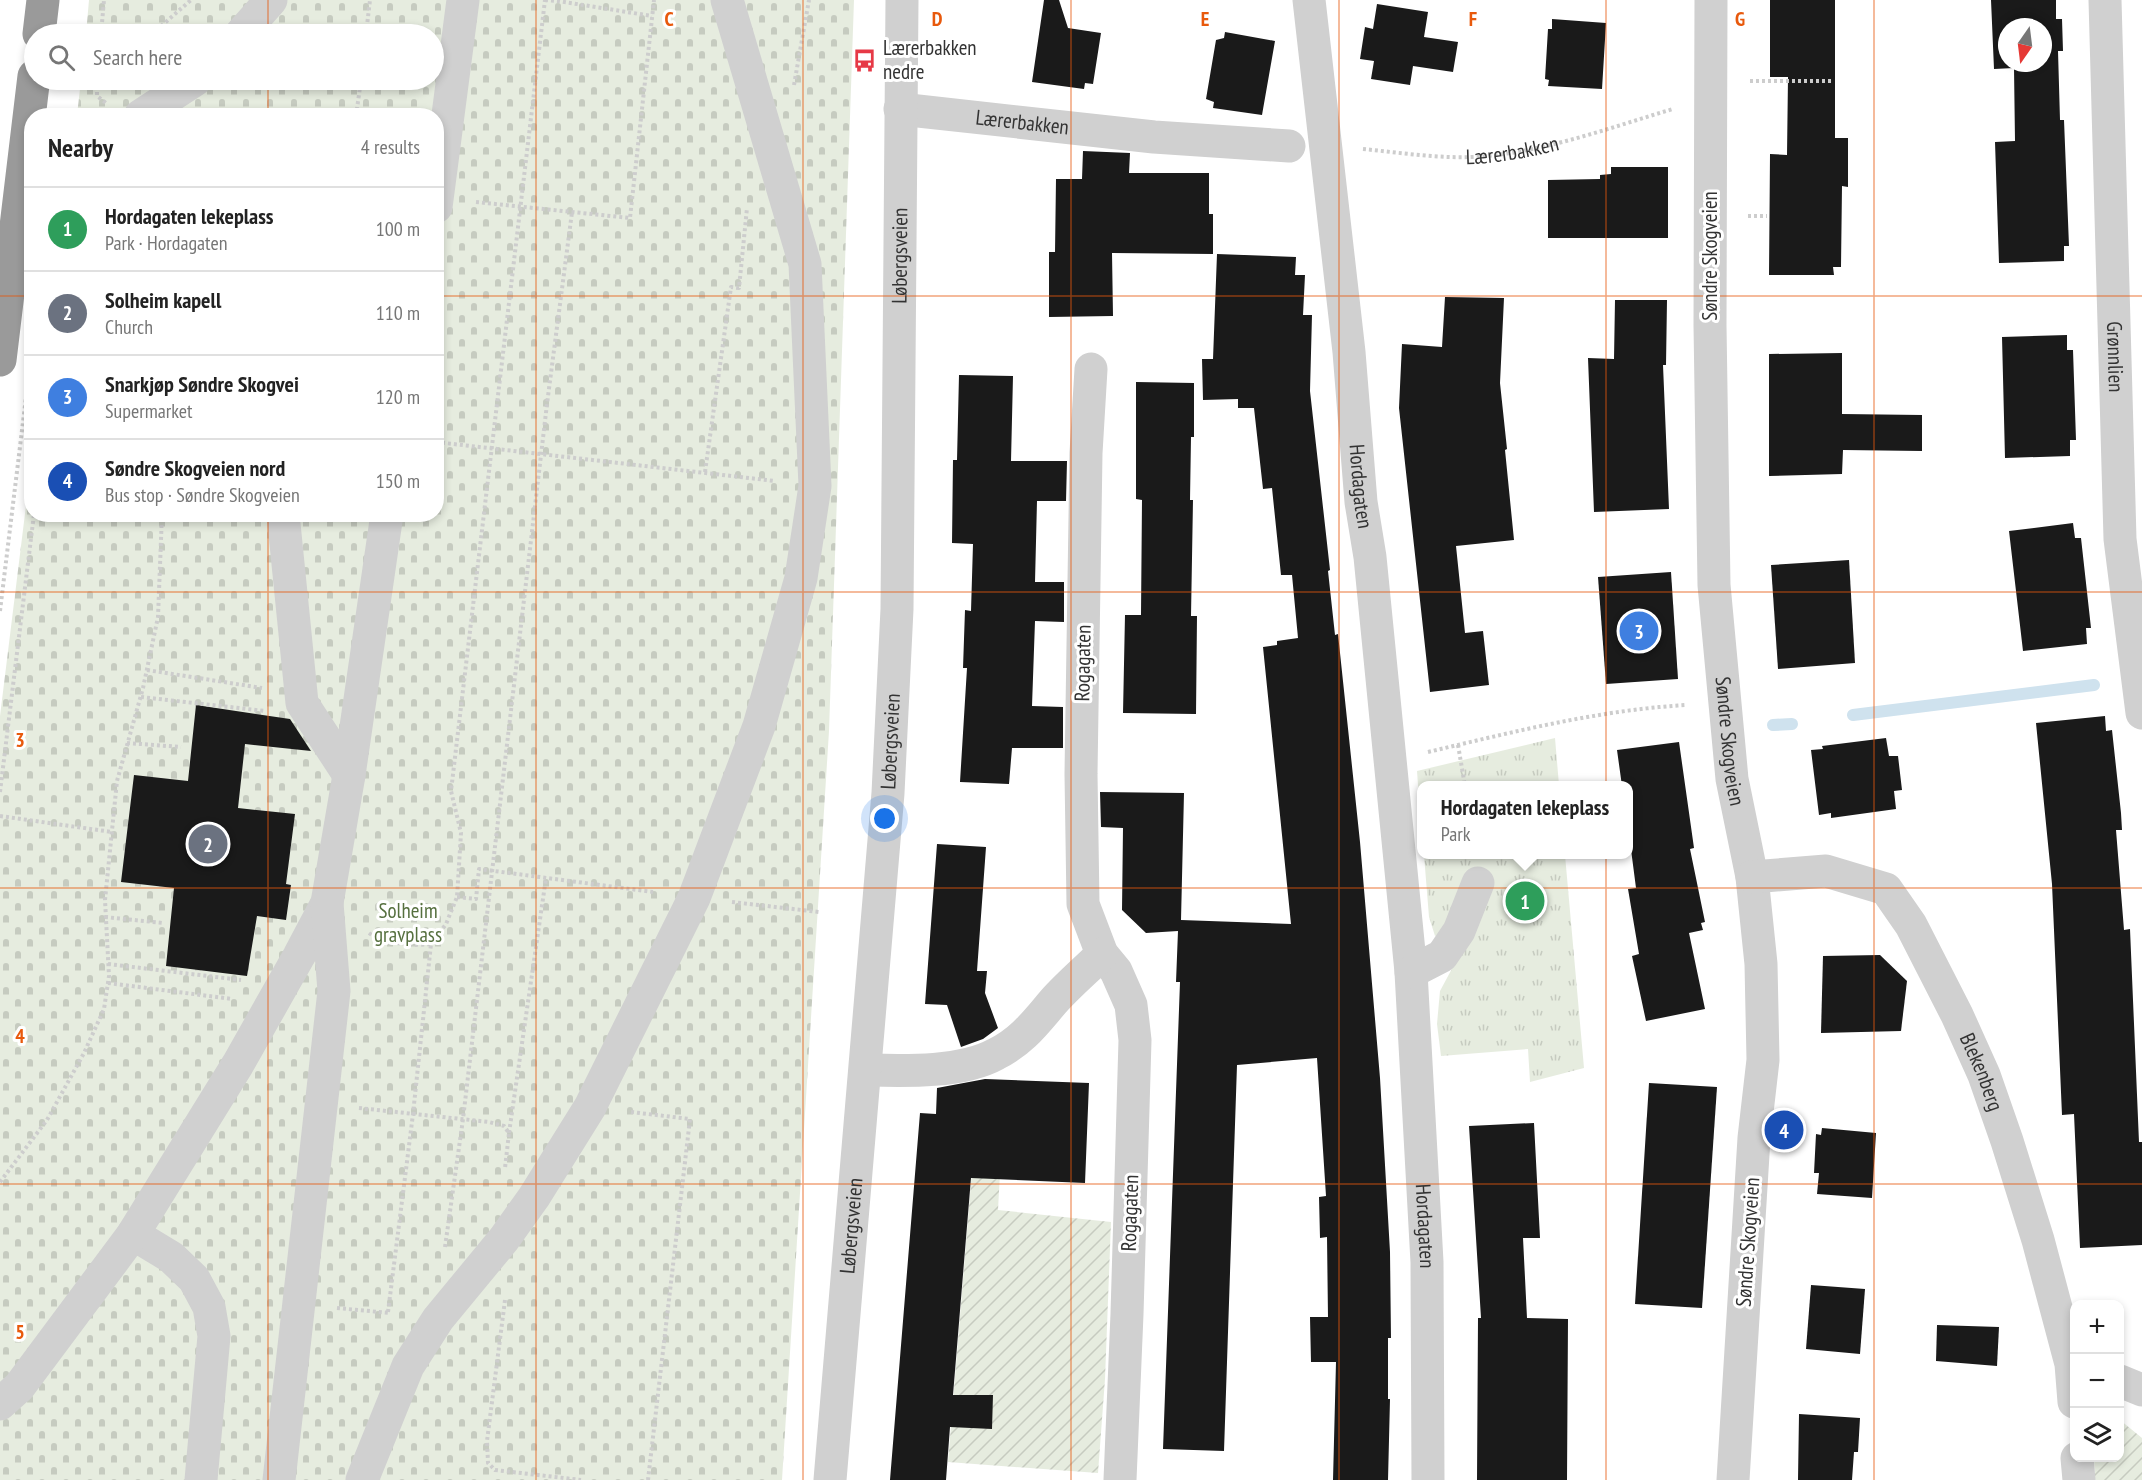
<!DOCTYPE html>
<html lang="en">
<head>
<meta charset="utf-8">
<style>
	:root { --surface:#fff; --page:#f2f2f2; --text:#222; --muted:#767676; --line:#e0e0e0; --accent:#e63946 }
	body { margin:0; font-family:"PT Sans Narrow",sans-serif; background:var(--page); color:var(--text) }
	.controls { position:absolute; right:18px; bottom:18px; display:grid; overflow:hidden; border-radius:12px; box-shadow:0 3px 9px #0003 }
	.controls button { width:54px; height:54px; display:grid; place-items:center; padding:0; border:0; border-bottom:2px solid var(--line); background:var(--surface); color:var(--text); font:30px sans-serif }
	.compass { position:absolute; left:1998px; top:18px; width:54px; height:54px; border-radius:50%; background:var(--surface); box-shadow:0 3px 9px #0003; rotate:194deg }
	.you { position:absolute; left:885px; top:819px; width:21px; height:21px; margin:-15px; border:4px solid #fff; border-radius:50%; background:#1a73e8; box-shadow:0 0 0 9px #1a73e833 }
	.badge { display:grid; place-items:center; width:39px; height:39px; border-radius:50%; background:var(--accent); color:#fff; font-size:20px; font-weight:700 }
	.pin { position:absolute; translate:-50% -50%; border:3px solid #fff; box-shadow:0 2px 6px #0006 }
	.popup { position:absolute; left:1417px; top:781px; width:216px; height:78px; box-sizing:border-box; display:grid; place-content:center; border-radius:12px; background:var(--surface); filter:drop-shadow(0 2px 4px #0005); font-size:20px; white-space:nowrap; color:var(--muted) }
	.popup b { font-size:22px; color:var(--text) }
	.popup::after { content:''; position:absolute; left:50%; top:100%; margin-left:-12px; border:12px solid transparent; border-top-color:var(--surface) }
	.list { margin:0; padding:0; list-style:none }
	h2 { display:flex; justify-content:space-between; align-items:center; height:78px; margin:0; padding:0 24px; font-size:26px }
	h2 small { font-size:20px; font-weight:400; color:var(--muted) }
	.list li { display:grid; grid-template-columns:39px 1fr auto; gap:18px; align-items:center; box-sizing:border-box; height:84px; padding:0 24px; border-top:2px solid var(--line) }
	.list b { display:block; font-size:22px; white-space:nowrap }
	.list p { margin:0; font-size:20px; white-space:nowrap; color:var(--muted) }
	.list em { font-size:20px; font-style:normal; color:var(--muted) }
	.icon { flex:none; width:33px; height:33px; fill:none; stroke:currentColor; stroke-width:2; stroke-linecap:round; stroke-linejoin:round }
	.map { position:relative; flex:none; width:2142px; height:1480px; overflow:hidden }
	.search { position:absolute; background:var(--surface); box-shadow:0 3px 9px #0003; left:24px; top:24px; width:420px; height:66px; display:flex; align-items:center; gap:15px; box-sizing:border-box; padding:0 21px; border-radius:33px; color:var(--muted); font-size:22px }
	.panel { position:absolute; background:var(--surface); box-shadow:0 3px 9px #0003; left:24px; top:108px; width:420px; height:414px; border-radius:24px }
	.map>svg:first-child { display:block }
	.cemetery { fill:url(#cemetery-stones) }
	.park { fill:url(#park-tufts) }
	.garden { fill:url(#garden-furrows) }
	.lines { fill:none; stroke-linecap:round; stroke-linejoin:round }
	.stream { stroke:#cfe2ee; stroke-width:12 }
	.building { fill:#1a1a1a; fill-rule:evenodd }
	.path { stroke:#cdcdcd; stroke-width:4; stroke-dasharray:3 3; stroke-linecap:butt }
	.minor { stroke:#d0d0d0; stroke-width:33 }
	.highway { stroke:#9a9a9a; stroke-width:33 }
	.grid { fill:none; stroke:#e8590c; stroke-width:1.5; stroke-opacity:0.55 }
	.labels { text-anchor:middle; stroke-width:6; stroke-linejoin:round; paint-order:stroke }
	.poi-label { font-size:21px; fill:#333; stroke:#fff; text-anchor:start }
	.street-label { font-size:21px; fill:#333; stroke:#fff }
	.park-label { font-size:21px; fill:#56703f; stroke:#fff }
	.grid-label { font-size:20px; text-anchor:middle; font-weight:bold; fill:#e8590c; stroke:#fff; stroke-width:6; stroke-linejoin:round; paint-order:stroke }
</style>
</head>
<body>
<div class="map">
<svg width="2142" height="1480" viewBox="0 0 2142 1480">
	<defs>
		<pattern id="cemetery-stones" width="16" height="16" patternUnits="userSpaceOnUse" patternTransform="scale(1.5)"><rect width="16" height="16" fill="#e6ecdf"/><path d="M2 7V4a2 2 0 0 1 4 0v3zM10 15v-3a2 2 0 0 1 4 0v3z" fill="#c6cbc0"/></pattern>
		<pattern id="park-tufts" width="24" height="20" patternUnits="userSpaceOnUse" patternTransform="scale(1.5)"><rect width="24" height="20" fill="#e6ecdf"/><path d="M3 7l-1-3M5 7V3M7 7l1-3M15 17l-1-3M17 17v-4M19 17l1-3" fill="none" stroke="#c6cbc0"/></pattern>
		<pattern id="garden-furrows" width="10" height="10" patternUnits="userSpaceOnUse" patternTransform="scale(1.5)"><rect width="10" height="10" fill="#e6ecdf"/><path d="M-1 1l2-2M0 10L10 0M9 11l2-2" fill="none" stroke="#c6cbc0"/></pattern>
	</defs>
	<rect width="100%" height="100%" fill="#fff"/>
	<path class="cemetery" d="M 89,0 L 854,0 L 829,731 L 782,1480 L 0,1480 L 0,716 L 31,465 L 32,514 L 436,514 L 436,116 L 77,115 L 81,80 L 434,80 L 434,34 L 86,34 Z"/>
	<g class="park">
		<path d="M 1555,738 L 1559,785 L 1422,786 L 1421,827 L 1417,771 Z"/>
		<path d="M 1424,855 L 1565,855 L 1584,1068 L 1530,1082 L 1528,1049 L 1441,1056 L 1437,1024 L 1440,991 L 1469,937 L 1449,930 L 1435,936 L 1429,917 Z"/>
	</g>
	<g class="garden">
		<path d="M 972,1170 L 1000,1173 L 998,1210 L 1111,1222 L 1105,1379 L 1098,1473 L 948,1462 Z"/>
		<path d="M 2120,1420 L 2142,1438 L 2142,1480 L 2095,1480 L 2094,1458 L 2120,1458 Z"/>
	</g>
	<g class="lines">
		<g class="stream">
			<path d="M 1853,715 L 2094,685"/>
			<path d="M 1773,725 L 1792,724"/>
		</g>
	</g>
	<g class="building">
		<path d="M 1044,0 L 1059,0 L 1068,28 L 1101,33 L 1093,84 L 1085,83 L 1084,89 L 1032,82 Z"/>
		<path d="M 1770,0 L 1835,0 L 1835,138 L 1848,138 L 1848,187 L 1842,186 L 1841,267 L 1833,267 L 1834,275 L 1769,275 L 1770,154 L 1787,155 L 1788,77 L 1770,77 Z"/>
		<path d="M 1991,0 L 2056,0 L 2056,19 L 2062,19 L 2063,51 L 2058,51 L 2060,120 L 2064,120 L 2069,246 L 2064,246 L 2064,261 L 1999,263 L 1995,142 L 2015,141 L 2014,68 L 1994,69 ZM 2007,27 L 2043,27 L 2043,63 L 2007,63 Z"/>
		<path d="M 1377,4 L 1428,12 L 1424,37 L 1458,42 L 1453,72 L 1413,66 L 1410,85 L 1371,79 L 1374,61 L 1360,59 L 1365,27 L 1373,29 Z"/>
		<path d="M 1552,19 L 1606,23 L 1602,89 L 1548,86 L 1549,80 L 1545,79 L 1548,29 L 1552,29 Z"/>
		<path d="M 1225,32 L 1275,41 L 1262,115 L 1213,108 L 1214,102 L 1206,99 L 1216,40 L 1224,38 Z"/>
		<path d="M 1083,151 L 1130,153 L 1129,173 L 1209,173 L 1209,214 L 1213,214 L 1213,254 L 1112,253 L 1113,316 L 1049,317 L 1049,252 L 1055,252 L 1056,179 L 1082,179 Z"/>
		<path d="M 1611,167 L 1668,167 L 1668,238 L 1548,238 L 1548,180 L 1600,179 L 1600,175 L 1611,174 Z"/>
		<path d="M 1217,254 L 1296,257 L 1295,275 L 1305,275 L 1303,315 L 1312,315 L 1310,391 L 1330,570 L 1328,571 L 1335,635 L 1338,634 L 1360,842 L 1380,1078 L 1390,1252 L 1391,1338 L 1388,1338 L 1388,1399 L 1390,1399 L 1388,1480 L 1333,1480 L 1336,1362 L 1311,1362 L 1310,1317 L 1328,1317 L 1327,1237 L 1320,1238 L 1319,1197 L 1326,1196 L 1317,1058 L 1237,1065 L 1224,1451 L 1163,1449 L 1180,982 L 1176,982 L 1178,931 L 1146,933 L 1122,910 L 1123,828 L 1101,827 L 1100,792 L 1184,793 L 1181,920 L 1291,924 L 1263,647 L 1277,645 L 1277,641 L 1298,638 L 1292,575 L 1281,575 L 1272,488 L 1263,489 L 1254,408 L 1238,408 L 1238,399 L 1203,400 L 1202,359 L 1213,359 Z"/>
		<path d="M 1445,297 L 1504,298 L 1500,383 L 1507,449 L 1505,450 L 1514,540 L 1456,546 L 1465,633 L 1483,631 L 1489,685 L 1430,692 L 1399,408 L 1402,344 L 1442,347 Z"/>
		<path d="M 1615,300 L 1667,300 L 1666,365 L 1663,365 L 1669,509 L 1594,512 L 1588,358 L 1614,359 Z"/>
		<path d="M 2067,335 L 2067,350 L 2073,350 L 2076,440 L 2070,440 L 2070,456 L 2005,458 L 2002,337 Z"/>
		<path d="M 1842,353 L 1842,414 L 1922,415 L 1922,451 L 1843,450 L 1842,474 L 1769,476 L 1769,354 Z"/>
		<path d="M 959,375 L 1013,376 L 1011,461 L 1067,461 L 1066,501 L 1037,501 L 1035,582 L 1064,582 L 1064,622 L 1035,621 L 1032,706 L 1063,707 L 1063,748 L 1012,748 L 1009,784 L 960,782 L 967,668 L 963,668 L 965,610 L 971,611 L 973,544 L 952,543 L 953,460 L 957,460 Z"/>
		<path d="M 1136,382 L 1194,383 L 1194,437 L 1191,437 L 1190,500 L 1193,500 L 1191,616 L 1197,616 L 1196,714 L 1123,713 L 1125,615 L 1141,615 L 1142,500 L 1136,499 Z"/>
		<path d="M 2073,523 L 2075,538 L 2081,538 L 2091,628 L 2086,628 L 2087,644 L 2023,651 L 2009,531 Z"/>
		<path d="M 1849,560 L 1855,663 L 1778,669 L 1771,565 Z"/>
		<path d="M 1671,572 L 1678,679 L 1606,684 L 1598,577 Z"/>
		<path d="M 196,705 L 290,719 L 311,751 L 245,744 L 238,808 L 295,814 L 286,884 L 291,885 L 286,920 L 257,916 L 247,976 L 166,966 L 174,888 L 121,882 L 134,775 L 188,781 Z"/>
		<path d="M 2105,716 L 2106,731 L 2112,730 L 2121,813 L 2122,830 L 2116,830 L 2124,930 L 2130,929 L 2139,1142 L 2142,1142 L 2142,1245 L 2080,1248 L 2074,1114 L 2062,1115 L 2052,884 L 2036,723 Z"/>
		<path d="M 1886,738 L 1889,756 L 1898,756 L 1902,790 L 1894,791 L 1896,809 L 1831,818 L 1831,813 L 1819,815 L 1811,750 L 1823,749 L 1822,746 Z"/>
		<path d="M 1679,742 L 1694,848 L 1690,849 L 1705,922 L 1701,923 L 1703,930 L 1689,933 L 1705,1009 L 1646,1021 L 1632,956 L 1639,954 L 1628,889 L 1636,888 L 1629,834 L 1629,786 L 1622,786 L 1617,750 Z"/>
		<path d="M 937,844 L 986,847 L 977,971 L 987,971 L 985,993 L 998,1028 L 983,1039 L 961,1047 L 947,1005 L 925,1004 Z"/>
		<path d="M 1880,955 L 1907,981 L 1901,1031 L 1821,1033 L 1823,956 Z"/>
		<path d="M 985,1079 L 1089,1083 L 1085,1183 L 971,1178 L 953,1395 L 993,1395 L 992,1429 L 950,1427 L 946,1480 L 890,1480 L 920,1113 L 936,1114 L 937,1088 Z"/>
		<path d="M 1649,1083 L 1717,1087 L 1702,1308 L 1635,1304 Z"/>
		<path d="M 1534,1123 L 1540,1238 L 1523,1238 L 1527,1318 L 1568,1319 L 1567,1480 L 1477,1480 L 1478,1318 L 1481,1318 L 1469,1126 Z"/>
		<path d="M 1822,1128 L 1876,1133 L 1872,1198 L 1817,1194 L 1819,1173 L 1814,1173 L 1816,1134 L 1821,1135 Z"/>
		<path d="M 1811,1285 L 1865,1289 L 1860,1354 L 1806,1349 Z"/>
		<path d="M 1937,1325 L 1999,1327 L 1997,1366 L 1936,1361 Z"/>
		<path d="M 1799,1414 L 1860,1418 L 1858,1452 L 1854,1452 L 1852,1480 L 1798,1480 Z"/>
	</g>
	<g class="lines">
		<g class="path">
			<path d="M 545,0 L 558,1 L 652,16"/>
			<path d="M 101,34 L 104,0"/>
			<path d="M 152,34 L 191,0"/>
			<path d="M 366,34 L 370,0"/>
			<path d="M 97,80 L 97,96 L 106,103"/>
			<path d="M 1750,81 L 1831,81"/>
			<path d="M 794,85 L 809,0"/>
			<path d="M 356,116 L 361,80"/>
			<path id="s1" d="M 1363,149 C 1404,153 1446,160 1487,156 C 1550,150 1612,127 1673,109"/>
			<path d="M 476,202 L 630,218 L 654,0"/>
			<path d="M 1748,216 L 1767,216"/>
			<path d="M 436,442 L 775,481"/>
			<path d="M 705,472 L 731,287 L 739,288 L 747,208"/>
			<path d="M 0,611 L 27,389"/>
			<path d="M 147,670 L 262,688"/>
			<path d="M 141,697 L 265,711"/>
			<path d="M 127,743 L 181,747"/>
			<path d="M 1458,745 L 1465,786"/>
			<path d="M 1428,752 C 1513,732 1599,710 1686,705"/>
			<path d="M 0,792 L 34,514"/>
			<path d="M 0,816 L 112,832"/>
			<path d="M 457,897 L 476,899 L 479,869 L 653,892"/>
			<path d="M 732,902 L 819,912"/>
			<path d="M 105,917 L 163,923"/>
			<path d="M 369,933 C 384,944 412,946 431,944 L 446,924 L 457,897 L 461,833 L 451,791 L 545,0"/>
			<path d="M 108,964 L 241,980"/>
			<path d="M 108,983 L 232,999"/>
			<path d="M 359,1108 L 489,1122 L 504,1126 L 509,1133 L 505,1168"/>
			<path d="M 631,1112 L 690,1119 L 648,1480"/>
			<path d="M 509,1133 L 546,878"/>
			<path d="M 0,1182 L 47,1120 L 84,1053 L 104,1009 L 109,976 L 105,900 L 117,781 L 143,688 L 158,617 L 162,514"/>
			<path d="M 445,1247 L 463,1119 L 547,404 L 572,212"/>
			<path d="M 505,1300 L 487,1441 L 488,1463 L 495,1470 L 581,1480"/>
			<path d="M 337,1308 L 390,1313"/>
			<path d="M 388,1312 L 413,1114 L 431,944"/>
		</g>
		<g class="minor">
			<path id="s2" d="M 1309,0 L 1349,352 L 1361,502 L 1370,557 L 1411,972 L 1427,1262 L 1428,1480"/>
			<path id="s3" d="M 1711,0 L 1710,325 L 1714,585 L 1732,779 L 1752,877 L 1761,964 L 1763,1060 L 1754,1138 L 1733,1480"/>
			<path id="s4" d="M 2105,0 L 2120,539 L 2142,713"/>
			<path d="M 241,34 L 271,0"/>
			<path id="s5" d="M 900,109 L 1154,137 L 1289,146"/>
			<path d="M 140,116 L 195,80"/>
			<path d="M 436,207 L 463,0"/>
			<path d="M 1091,369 L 1086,453 L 1081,774 L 1083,904 L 1102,954 L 1116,971 L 1131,1005 L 1135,1040 L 1127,1314 L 1120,1480"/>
			<path d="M 283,514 L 302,703 L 349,775"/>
			<path id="s6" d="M 1752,877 L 1826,871 L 1886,889 L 1911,925 L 1957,1015 L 1984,1075 L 2007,1141 L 2038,1240 L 2071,1364 L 2074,1402"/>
			<path d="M 1411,972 L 1442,956 L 1459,931 L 1478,883"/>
			<path d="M 866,1070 C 904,1071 962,1073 996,1054 C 1022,1041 1035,1023 1053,1002 C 1068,985 1086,970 1102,954"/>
			<path d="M 133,1234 L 171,1257 L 194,1279 L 209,1307 L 214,1336 L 201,1480"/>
			<path d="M 2120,1381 L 2142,1390"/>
			<path d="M 0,1404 L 19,1387 L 133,1234 L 238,1064 L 299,956 L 327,903 L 349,775 L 387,514"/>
			<path d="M 2077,1458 L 2079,1480"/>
			<path d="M 279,1480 L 334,991 L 327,903"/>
			<path d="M 362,1480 L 408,1366 L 438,1319 L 504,1239 L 534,1197 L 590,1107 L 694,898 L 759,726 L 801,578 L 815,486 L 805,264 L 727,0"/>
			<path id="s7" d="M 830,1480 L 888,793 L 897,609 L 902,0"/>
		</g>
		<g class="highway">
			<path d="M 39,34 L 43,0"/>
			<path d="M 0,360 L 34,76"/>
		</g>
	</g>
	<path class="grid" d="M 268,0 L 268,34M 536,0 L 536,1480M 803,0 L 803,1480M 1071,0 L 1071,1480M 1339,0 L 1339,1480M 1606,0 L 1606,1480M 1874,0 L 1874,1480M 268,80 L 268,116M 0,296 L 32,296M 436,296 L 2142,296M 268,514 L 268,1480M 0,592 L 2142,592M 0,888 L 2142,888M 0,1184 L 2142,1184"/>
	<defs>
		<symbol id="bus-bare" viewBox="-9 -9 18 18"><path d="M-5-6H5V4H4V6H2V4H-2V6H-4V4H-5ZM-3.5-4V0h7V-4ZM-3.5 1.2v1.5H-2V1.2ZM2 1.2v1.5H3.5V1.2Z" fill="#e63946" stroke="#fff" stroke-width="2.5" paint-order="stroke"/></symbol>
	</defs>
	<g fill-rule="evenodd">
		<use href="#bus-bare" x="848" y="44" width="33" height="33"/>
	</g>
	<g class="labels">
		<g class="poi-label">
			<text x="883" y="55">Lærerbakken<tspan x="883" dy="24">nedre</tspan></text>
		</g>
		<g class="street-label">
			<text dy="7" stroke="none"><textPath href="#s5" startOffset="123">Lærerbakken</textPath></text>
			<text dy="7" stroke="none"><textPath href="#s1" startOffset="150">Lærerbakken</textPath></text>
			<text dy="7" stroke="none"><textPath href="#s7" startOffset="1227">Løbergsveien</textPath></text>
			<text transform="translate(1710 256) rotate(-90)" y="7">Søndre Skogveien</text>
			<text dy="7" stroke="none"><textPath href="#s4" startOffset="357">Grønnlien</textPath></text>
			<text dy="7" stroke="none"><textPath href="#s2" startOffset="489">Hordagaten</textPath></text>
			<text transform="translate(1083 663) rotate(-89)" y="7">Rogagaten</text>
			<text dy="7" stroke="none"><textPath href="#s7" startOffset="741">Løbergsveien</textPath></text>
			<text dy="7" stroke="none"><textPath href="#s3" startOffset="742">Søndre Skogveien</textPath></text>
			<text dy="7" stroke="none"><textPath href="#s6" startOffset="344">Blekenberg</textPath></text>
			<text transform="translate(1130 1213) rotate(-88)" y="7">Rogagaten</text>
			<text dy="7" stroke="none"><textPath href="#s7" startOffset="255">Løbergsveien</textPath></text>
			<text dy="7" stroke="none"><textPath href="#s2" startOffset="1232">Hordagaten</textPath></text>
			<text transform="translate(1748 1242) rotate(-86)" y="7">Søndre Skogveien</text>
		</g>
		<g class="park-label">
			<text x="408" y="918">Solheim<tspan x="408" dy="24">gravplass</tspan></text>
		</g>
	</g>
	<g class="grid-label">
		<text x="669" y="26">C</text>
		<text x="937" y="26">D</text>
		<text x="1205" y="26">E</text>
		<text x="1473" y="26">F</text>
		<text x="1740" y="26">G</text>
		<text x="20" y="747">3</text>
		<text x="20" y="1043">4</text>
		<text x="20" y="1339">5</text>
	</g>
</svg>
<div class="controls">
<button>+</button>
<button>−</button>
<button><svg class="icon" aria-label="layers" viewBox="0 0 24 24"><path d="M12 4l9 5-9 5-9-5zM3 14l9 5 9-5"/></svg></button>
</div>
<svg class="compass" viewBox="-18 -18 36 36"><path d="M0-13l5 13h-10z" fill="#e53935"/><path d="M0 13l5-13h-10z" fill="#767676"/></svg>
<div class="you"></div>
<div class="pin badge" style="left:1525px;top:901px;background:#2e9e5b">1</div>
<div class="popup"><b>Hordagaten lekeplass</b>Park</div>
<div class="pin badge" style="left:208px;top:844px;background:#6b7280">2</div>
<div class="pin badge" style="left:1639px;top:631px;background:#3f7fe0">3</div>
<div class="pin badge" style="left:1784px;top:1130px;background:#1a4fb4">4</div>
<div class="search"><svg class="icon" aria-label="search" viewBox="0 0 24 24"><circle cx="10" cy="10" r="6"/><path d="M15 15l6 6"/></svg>Search here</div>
<section class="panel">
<h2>Nearby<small>4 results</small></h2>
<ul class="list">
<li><span class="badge" style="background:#2e9e5b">1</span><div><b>Hordagaten lekeplass</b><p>Park · Hordagaten</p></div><em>100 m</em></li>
<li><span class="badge" style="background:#6b7280">2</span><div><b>Solheim kapell</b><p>Church</p></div><em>110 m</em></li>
<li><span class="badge" style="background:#3f7fe0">3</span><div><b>Snarkjøp Søndre Skogvei</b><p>Supermarket</p></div><em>120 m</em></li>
<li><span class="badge" style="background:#1a4fb4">4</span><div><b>Søndre Skogveien nord</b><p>Bus stop · Søndre Skogveien</p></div><em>150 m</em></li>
</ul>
</section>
</div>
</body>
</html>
